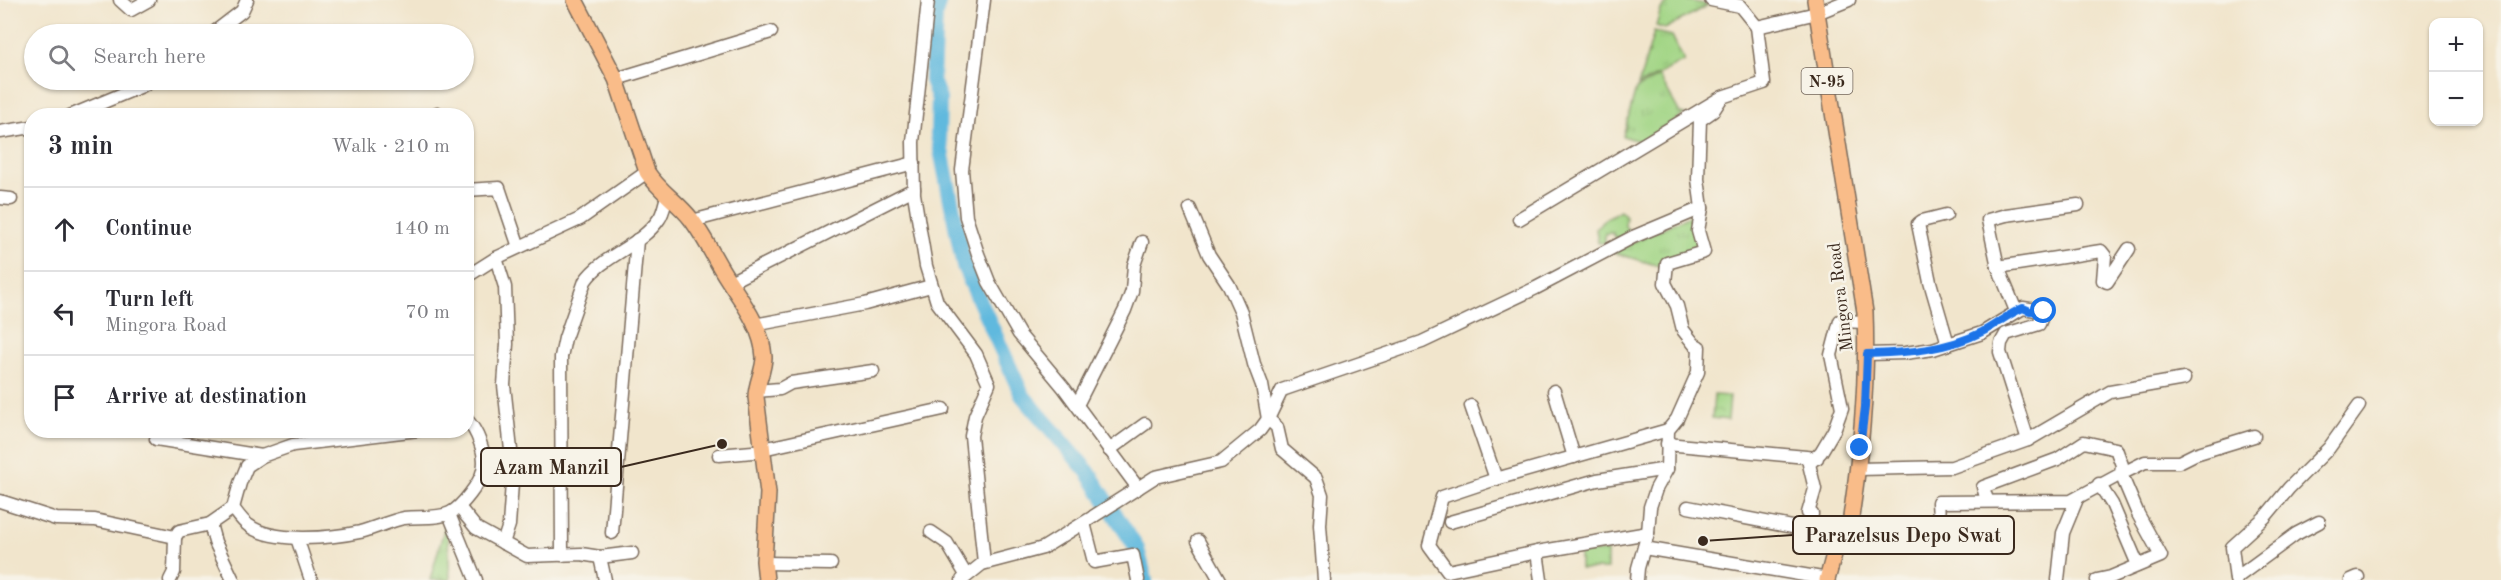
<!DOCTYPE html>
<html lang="en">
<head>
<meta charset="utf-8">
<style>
	:root { --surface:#fff; --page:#f2f2f3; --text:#2b2b33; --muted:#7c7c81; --line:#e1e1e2 }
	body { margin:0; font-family:"Old Standard TT",serif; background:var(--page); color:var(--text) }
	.controls { position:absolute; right:18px; top:18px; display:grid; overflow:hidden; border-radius:12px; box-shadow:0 2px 4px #0004 }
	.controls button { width:54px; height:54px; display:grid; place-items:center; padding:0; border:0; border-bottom:2px solid var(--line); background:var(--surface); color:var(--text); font:30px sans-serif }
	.stop { position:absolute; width:18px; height:18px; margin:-14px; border:4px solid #1a73e8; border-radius:50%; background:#fff }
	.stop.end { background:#1a73e8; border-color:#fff; box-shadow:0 2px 6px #0008 }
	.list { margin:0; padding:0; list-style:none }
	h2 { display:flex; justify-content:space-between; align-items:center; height:78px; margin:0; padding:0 24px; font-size:26px }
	h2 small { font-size:20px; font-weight:400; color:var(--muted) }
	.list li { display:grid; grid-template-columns:39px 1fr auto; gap:18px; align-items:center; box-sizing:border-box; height:84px; padding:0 24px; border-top:2px solid var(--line) }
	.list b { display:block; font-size:22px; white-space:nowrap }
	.list p { margin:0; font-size:20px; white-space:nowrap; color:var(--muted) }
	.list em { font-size:20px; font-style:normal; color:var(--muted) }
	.icon { flex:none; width:33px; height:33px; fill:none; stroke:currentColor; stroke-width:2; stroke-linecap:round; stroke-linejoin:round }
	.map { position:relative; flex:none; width:2501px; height:580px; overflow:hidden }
	.search { position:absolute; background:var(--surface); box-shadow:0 2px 4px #0004; left:24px; top:24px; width:450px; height:66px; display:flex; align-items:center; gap:15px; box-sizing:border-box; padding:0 21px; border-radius:33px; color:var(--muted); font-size:22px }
	.panel { position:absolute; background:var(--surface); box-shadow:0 2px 4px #0004; left:24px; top:108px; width:450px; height:330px; border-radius:24px }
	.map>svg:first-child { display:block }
	.grass { fill:url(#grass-tufts); stroke:#6e8052; stroke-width:1.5 }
	.park { fill:url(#park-crowns); stroke:#6e8052; stroke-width:1.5 }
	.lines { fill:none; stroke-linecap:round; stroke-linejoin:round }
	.river { stroke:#60b9de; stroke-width:16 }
	.minor-casing { stroke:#7b6b5b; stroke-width:15 }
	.major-casing { stroke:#7b6b5b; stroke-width:18 }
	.minor { stroke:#fff; stroke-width:12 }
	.major { stroke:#f9bc89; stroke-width:15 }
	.route { stroke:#1a73e8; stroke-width:8 }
	.labels { text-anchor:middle; stroke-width:5; stroke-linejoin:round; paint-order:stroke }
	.shield { fill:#f7f3e8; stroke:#73665b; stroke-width:1.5 }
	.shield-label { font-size:16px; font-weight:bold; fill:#3b2a1e }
	.street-label { font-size:18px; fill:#3b2a1e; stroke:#f7f3e8 }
	.leader { fill:none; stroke:#3b2a1e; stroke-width:2 }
	.callout-dot { fill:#3b2a1e; stroke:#f7f3e8; stroke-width:2 }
	.callout { fill:#f7f3e8; stroke:#3b2a1e; stroke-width:2 }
	.callout-label { font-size:20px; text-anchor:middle; font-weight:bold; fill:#3b2a1e }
</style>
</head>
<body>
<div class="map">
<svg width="2501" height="580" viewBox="0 0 2501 580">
	<defs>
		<pattern id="grass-tufts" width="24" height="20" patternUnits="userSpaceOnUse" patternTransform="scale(1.5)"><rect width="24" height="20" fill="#a2d585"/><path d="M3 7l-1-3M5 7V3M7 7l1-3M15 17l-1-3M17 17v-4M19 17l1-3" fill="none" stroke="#8cb772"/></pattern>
		<pattern id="park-crowns" width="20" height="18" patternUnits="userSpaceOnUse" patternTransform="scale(1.5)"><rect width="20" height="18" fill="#a2d585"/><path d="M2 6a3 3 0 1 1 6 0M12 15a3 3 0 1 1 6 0" fill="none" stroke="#8cb772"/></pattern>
	</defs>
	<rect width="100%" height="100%" fill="#f7f3e8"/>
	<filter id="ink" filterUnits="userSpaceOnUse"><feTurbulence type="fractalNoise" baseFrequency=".0167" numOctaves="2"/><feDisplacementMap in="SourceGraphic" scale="12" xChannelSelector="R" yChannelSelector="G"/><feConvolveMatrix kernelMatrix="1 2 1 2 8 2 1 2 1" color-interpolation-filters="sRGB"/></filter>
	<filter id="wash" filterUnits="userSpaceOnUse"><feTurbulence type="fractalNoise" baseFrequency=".008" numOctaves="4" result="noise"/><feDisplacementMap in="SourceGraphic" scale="24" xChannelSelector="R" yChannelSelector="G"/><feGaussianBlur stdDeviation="1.35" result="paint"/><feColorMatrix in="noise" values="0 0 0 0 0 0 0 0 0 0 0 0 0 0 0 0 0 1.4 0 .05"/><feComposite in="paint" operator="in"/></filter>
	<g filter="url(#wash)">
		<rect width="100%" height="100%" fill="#f1e5cc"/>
		<g class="grass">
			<path d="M 1671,0 L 1686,0 L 1708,5 L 1665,29 L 1656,26 L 1661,9 Z"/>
			<path d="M 1654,32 L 1672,36 L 1684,61 L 1638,86 Z"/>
			<path d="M 1659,76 L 1680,113 L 1685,114 L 1641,142 L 1623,136 L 1636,89 Z"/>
			<path d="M 1620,210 L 1626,216 L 1625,226 L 1631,233 L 1617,239 L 1612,233 L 1605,234 L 1605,243 L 1598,243 L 1596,229 L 1602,221 Z"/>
			<path d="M 1698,212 L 1699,248 L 1662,267 L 1611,252 Z"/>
			<path d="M 447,519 L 450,580 L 430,580 Z"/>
			<path d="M 1607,551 L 1607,569 L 1580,569 L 1580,553 Z"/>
		</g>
		<path class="park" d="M 1714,395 L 1730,396 L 1728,420 L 1712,418 Z"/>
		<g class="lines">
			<path class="river" d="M 939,0 L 935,14 L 932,80 L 939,99 L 938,135 L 964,266 L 1022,395 L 1088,472 L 1137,549 L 1145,580"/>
		</g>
	</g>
	<g filter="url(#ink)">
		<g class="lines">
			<defs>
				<g id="minor">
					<path d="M 120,0 L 131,10 L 149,0"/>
					<path d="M 928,0 L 913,142 L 914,194 L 926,266 L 937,302 L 976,354 L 989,384 L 975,416 L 971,436 L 984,563"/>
					<path d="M 984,0 L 962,170 L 966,217 L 978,254 L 989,282 L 1019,334 L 1064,388 L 1138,488"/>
					<path d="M 1711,0 L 1740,6 L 1757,27"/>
					<path d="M 212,34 L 242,11 L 247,0"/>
					<path d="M 616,79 L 771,32"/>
					<path d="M 437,113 L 438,116"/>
					<path d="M 70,116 L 142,86 L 151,80"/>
					<path d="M 0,132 L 32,127"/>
					<path d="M 466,190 L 499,188 L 519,247"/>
					<path d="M 0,198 L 11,199"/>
					<path d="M 1190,209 L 1209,255 L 1229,285 L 1241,312 L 1254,364 L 1262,385 L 1268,419 L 1277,427 L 1282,449 L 1316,478 L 1322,495 L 1320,525 L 1324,580"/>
					<path d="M 1946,215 L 1922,221 L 1918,224 L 1930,282 L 1948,344"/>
					<path d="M 1519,219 L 1719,99"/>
					<path d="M 692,221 L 914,163"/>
					<path d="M 496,258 L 505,287 L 507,344 L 504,385 L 513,469 L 509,525 L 503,543"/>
					<path d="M 1998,267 L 1988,220 L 2006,215 L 2078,205"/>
					<path d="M 466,277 L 496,258 L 580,219 L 647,172"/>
					<path d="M 730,282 L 914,189"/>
					<path d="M 2016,311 L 1998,267 L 2101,251 L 2105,256 L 2103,280 L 2107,282 L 2129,249"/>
					<path d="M 754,325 L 865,304 L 931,286"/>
					<path d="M 1867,354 L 1905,353 L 1933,349 L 1982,333 L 2023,308 L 2044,311 L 2039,324 L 2006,334 L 2001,343 L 2000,352 L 2028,440"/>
					<path d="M 756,391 L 780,389 L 791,383 L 873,371"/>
					<path d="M 1554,391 L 1574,457"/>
					<path d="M 1077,405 L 1125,310 L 1132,291 L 1134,265 L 1142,242"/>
					<path d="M 1471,406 L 1496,479"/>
					<path d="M 156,439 L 262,456"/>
					<path d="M 1667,444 L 1817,458"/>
					<path d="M 1109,450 L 1145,424"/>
					<path d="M 719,455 L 764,451 L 767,448 L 943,409"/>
					<path d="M 1858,469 L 1952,467 L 2028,440 L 2110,392 L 2184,379"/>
					<path d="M 2099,484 L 2112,504 L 2138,565"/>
					<path d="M 0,501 L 56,519 L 95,520 L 175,537 L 179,531 L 210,524 L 233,508 L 240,483 L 247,466 L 262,456 L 293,445 L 418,430"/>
					<path d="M 459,507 L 476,528 L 527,556 L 581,554 L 600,557 L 632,553"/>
					<path d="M 1688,507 L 1839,536"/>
					<path d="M 233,508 C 237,513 242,521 248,525 C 272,544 332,538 360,532 C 375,528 390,521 404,518 C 418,516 437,519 450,513 C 461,508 481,482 483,470 C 487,454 477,430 466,419"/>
					<path d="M 449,514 L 476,580"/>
					<path d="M 1094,516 L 1155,477 L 1221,462 L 1260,430 L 1268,419 L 1282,390 L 1422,342 L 1536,288 L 1633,237 L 1702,208 L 1698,179 L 1700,120 L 1713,111 L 1722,97 L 1764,83 L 1757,27 L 1817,13 L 1849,0"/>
					<path d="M 1450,522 L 1597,480 L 1667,469"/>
					<path d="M 1084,523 L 1094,562 L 1133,555 L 1138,580"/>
					<path d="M 210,524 L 215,542 L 233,580"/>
					<path d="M 1809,530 L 1812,514 L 1808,513 L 1815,489 L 1809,464 L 1821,452 L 1834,430 L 1842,408 L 1831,355 L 1840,321 L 1865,322"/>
					<path d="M 931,532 L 947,543 L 966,575"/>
					<path d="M 612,533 L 637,240"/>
					<path d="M 1648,533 L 1537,552 L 1448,571 L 1429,545 L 1442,497 L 1496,479 L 1668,430"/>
					<path d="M 1848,537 L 1940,534 L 1938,502 L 2071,501 L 2121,474 L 2122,465 L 2116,449 L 2084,442 L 2058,459 L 1983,487 L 1987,500"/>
					<path d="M 297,538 L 311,580"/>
					<path d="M 1198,541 L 1220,580"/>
					<path d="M 1644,548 L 1828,579"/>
					<path d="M 1537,552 L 1541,580"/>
					<path d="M 562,555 L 561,357 L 565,338 L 585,281 C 603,255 641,246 659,219 C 663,214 665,203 667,196"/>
					<path d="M 600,557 L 605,580"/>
					<path d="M 764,563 L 831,564"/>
					<path d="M 2236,578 L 2296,534 L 2319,522"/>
					<path d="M 170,580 L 174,572 L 175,537"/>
					<path d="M 962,580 L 982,564 L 1043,548 L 1093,517"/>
					<path d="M 1637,580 L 1638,568 L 1648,533 L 1650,507 L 1656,489 L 1667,469 L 1668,430 L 1677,419 L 1698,372 L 1699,347 L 1694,344 L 1683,330 L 1677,306 L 1665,283 L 1667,263 L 1704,252 L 1698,231 L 1702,208"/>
					<path d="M 2058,580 L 2063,533 L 2077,499"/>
					<path d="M 2097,580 L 2111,577 L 2161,556 L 2138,514 L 2121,474 L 2145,462 L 2179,462 L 2195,454 L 2254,436"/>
					<path d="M 2236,580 L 2232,547 L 2265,517 L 2289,488 L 2329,448 L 2359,406"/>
					<path d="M 2351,580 L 2358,577"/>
				</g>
				<g id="major">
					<path d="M 575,0 L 616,79 L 647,172 C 659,191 678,202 691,219 C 703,235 712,253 722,270 C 738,297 762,324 764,357 C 764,371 756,383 756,397 L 768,493 L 764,561 L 766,580"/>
					<path d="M 1815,0 L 1865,312 C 1868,391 1860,459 1848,537 L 1839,536 L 1827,580"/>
				</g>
			</defs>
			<use href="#minor" class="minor-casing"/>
			<use href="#major" class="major-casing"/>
			<use href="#minor" class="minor"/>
			<use href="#major" class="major"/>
		</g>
	</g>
	<g class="lines" filter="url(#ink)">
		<path class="route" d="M 1860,448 L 1865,407 L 1867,354 C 1906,353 1947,350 1982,332 C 1996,325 2008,314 2023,308 L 2030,311 L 2044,311"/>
	</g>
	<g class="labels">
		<rect class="shield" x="1801.5" y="68" width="51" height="26" rx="4.5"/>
		<g class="shield-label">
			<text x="1827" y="87">N-95</text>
		</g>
		<g class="street-label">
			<text transform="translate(1840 297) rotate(-97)" y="6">Mingora Road</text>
		</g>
	</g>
	<path class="leader" d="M722 444L621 467M1703 541L1793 535"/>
	<g class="callout-dot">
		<circle cx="722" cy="444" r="6"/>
		<circle cx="1703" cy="541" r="6"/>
	</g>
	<g class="callout">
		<rect x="481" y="448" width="140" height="38" rx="6"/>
		<rect x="1793" y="516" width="221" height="38" rx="6"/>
	</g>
	<g class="callout-label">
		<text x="551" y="474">Azam Manzil</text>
		<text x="1903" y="542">Parazelsus Depo Swat</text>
	</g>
</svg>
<div class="controls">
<button>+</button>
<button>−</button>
</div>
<div class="stop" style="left:2044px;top:311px"></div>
<div class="stop end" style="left:1860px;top:448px"></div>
<div class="search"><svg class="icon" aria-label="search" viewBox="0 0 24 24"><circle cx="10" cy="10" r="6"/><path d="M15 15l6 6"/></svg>Search here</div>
<section class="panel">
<h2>3 min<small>Walk · 210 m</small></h2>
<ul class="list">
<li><svg class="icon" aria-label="ahead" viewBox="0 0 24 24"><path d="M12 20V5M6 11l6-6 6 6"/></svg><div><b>Continue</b></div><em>140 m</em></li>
<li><svg class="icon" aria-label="left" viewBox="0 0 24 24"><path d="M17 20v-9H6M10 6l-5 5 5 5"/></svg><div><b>Turn left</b><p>Mingora Road</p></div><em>70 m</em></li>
<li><svg class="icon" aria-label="arrive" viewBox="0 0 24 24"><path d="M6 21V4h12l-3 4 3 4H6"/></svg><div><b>Arrive at destination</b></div></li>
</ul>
</section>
</div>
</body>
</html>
